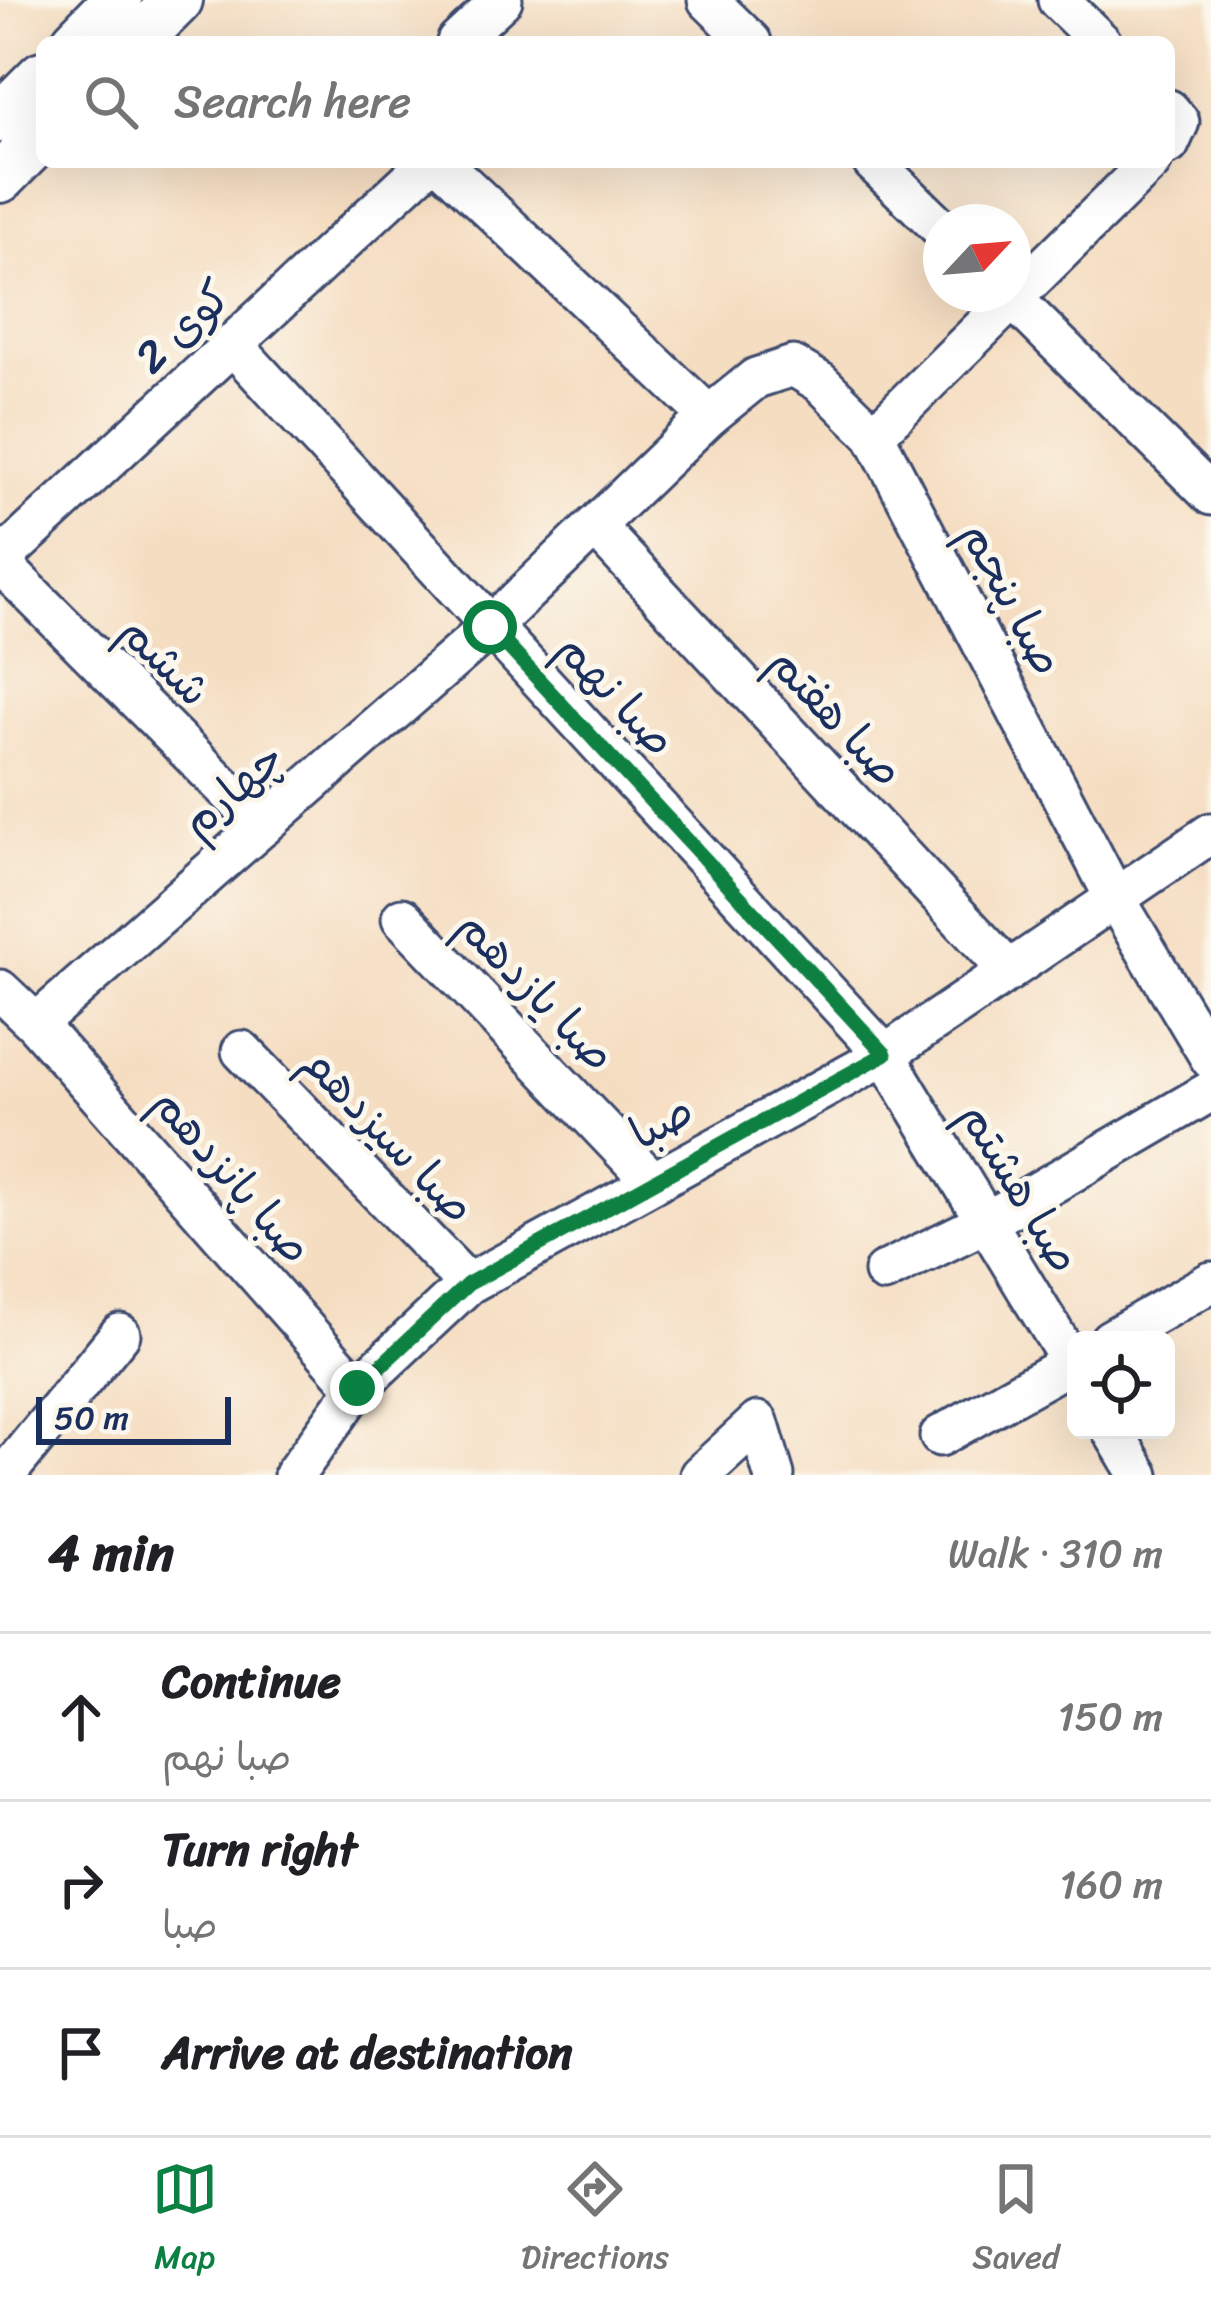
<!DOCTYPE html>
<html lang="en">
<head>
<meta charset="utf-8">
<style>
	:root { --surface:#fff; --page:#f6f6f6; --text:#202124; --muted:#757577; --line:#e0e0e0; --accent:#0b8043 }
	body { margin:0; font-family:Sriracha,"Playpen Sans Arabic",sans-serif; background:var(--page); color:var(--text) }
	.controls { position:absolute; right:36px; bottom:36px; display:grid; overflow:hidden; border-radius:18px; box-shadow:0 12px 48px #0002 }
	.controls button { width:108px; height:108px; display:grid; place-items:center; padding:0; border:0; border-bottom:3px solid var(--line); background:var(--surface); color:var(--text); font:60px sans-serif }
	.compass { position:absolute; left:923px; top:204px; width:108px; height:108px; border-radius:50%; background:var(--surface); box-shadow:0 12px 48px #0002; rotate:64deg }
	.scale { position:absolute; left:36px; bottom:30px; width:195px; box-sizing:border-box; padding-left:12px; border:6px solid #1b2f5e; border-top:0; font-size:33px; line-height:42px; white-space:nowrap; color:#1b2f5e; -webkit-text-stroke:9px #fbf7ec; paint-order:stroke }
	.stop { position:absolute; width:36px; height:36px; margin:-27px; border:9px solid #0b8043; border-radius:50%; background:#fff }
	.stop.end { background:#0b8043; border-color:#fff; box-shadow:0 3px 12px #0008 }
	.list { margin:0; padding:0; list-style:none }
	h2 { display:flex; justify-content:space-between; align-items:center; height:156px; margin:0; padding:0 48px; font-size:51px }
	h2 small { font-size:39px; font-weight:400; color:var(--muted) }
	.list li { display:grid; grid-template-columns:78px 1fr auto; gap:36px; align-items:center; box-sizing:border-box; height:168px; padding:0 48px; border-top:3px solid var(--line) }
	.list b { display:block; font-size:45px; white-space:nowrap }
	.list p { margin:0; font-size:39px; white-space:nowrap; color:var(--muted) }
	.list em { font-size:39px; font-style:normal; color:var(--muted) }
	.icon { flex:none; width:66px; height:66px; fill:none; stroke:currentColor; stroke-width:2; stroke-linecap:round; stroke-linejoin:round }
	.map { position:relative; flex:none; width:1211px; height:1475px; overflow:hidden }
	.search { position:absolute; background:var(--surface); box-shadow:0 12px 48px #0002; left:36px; right:36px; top:36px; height:132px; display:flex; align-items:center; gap:30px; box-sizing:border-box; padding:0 42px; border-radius:18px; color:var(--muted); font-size:45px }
	.sheet { height:660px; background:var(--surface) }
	nav { display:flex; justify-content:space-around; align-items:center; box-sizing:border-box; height:168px; border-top:3px solid var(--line); background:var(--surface); font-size:33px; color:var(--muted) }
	nav a { display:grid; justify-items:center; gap:6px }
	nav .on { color:var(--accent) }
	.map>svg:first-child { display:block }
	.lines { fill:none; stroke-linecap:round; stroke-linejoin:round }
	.minor-casing { stroke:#3c496d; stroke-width:45 }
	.major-casing { stroke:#3c496d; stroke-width:54 }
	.minor { stroke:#fff; stroke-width:39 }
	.major { stroke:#fff; stroke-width:48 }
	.route { stroke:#0b8043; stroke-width:15 }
	.labels { text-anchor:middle; stroke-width:10; stroke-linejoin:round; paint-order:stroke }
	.street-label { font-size:45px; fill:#1b2f5e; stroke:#fbf7ec }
</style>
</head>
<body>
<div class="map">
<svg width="1211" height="1475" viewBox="0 0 1211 1475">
	<rect width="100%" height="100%" fill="#fbf7ec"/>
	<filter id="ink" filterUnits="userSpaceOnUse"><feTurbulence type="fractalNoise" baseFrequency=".00833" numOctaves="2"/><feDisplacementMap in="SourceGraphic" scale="24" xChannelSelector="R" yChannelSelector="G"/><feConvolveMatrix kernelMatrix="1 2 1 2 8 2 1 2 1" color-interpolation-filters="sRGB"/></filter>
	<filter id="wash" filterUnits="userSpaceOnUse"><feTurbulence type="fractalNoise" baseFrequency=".004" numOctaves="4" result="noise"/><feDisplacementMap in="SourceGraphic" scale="48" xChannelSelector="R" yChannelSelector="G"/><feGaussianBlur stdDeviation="2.7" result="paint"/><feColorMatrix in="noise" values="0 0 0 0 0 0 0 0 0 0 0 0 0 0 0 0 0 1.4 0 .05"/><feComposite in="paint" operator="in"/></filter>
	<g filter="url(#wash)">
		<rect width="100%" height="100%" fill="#f5ddc1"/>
	</g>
	<g filter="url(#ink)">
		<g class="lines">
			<defs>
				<g id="minor">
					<path d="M 708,0 L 751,42"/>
					<path d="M 1058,0 L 1101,42"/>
					<path d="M 457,42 L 502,0"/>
					<path d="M 1169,110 L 1179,122 L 1169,144"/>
					<path d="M 440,162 L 709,416"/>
					<path d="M 873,162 L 941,228"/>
					<path d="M 1008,294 L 1211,495"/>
					<path d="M 232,344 L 885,1055 L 1076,1370"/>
					<path d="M 874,435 L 1151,162"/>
					<path d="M 595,526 L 1009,971"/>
					<path d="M 0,560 L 429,162"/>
					<path d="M 0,563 L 263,826"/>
					<path d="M 402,918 L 652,1181"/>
					<path d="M 0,990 L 36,1024 L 357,1388"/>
					<path d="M 36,1024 L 490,627 L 709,416 L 756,378 L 793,366 L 820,382 L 874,435 L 1116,900 L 1211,1059"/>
					<path d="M 242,1051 L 468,1284"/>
					<path d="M 884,1272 L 986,1222 L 1211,1091"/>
					<path d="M 1110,1340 L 1211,1282"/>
					<path d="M 1112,1430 L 1139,1475"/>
					<path d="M 940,1436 L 1076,1360"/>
					<path d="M 5,1475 L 120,1334"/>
					<path d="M 294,1475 L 357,1388 L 468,1284 L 885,1055 L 1211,833"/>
					<path d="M 700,1475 L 758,1422 L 774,1475"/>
				</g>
				<g id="major">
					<path d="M 76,42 L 117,0"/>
					<path d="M 136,42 L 178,0"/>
					<path d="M 0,118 L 42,76"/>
					<path d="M 0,178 L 42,136"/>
				</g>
			</defs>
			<use href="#minor" class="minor-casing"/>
			<use href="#major" class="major-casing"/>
			<use href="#minor" class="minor"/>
			<use href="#major" class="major"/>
		</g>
	</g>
	<g class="lines" filter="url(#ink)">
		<path class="route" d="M 357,1388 L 468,1284 L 885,1054 L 490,627"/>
	</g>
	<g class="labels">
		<g class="street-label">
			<text transform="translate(182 326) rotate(-43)" y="16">کوی 2</text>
			<text transform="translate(1013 598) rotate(62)" y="16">صبا پنجم</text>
			<text transform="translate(166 660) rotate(45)" y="16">ششم</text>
			<text transform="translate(617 694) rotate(47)" y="16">صبا نهم</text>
			<text transform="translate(837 716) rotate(47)" y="16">صبا هفتم</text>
			<text transform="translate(232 789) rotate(-41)" y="16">چهارم</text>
			<text transform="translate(537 990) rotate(46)" y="16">صبا یازدهم</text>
			<text transform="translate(661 1121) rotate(-29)" y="16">صبا</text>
			<text transform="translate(389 1134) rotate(46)" y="16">صبا سیزدهم</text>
			<text transform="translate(233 1175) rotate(49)" y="16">صبا پانزدهم</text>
			<text transform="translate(1021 1187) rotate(59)" y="16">صبا هشتم</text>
		</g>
	</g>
</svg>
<div class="controls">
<button><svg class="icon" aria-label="locate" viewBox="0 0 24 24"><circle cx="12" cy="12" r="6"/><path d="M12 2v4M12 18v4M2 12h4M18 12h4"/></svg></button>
</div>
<svg class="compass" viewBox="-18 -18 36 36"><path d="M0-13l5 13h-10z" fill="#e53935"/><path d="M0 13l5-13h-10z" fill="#757577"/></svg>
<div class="scale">50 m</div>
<div class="stop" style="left:490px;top:627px"></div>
<div class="stop end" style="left:357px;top:1388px"></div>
<div class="search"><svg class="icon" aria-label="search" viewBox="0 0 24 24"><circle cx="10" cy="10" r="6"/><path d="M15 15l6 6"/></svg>Search here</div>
</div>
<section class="sheet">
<h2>4 min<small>Walk · 310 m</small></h2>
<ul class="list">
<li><svg class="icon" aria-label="ahead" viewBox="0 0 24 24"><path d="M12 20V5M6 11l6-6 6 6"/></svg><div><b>Continue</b><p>صبا نهم</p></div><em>150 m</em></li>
<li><svg class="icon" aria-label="right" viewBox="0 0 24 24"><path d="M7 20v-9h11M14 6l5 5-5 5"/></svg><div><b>Turn right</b><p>صبا</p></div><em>160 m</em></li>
<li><svg class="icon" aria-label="arrive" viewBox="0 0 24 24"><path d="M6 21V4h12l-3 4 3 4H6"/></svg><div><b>Arrive at destination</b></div></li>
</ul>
</section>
<nav>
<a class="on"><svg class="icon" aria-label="map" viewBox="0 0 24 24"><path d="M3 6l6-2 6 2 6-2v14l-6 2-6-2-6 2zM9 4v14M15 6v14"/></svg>Map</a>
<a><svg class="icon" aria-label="directions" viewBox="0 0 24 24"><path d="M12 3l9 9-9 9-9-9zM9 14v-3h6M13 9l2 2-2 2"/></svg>Directions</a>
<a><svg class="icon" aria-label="saved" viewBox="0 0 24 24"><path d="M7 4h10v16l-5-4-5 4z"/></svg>Saved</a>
</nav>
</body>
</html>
